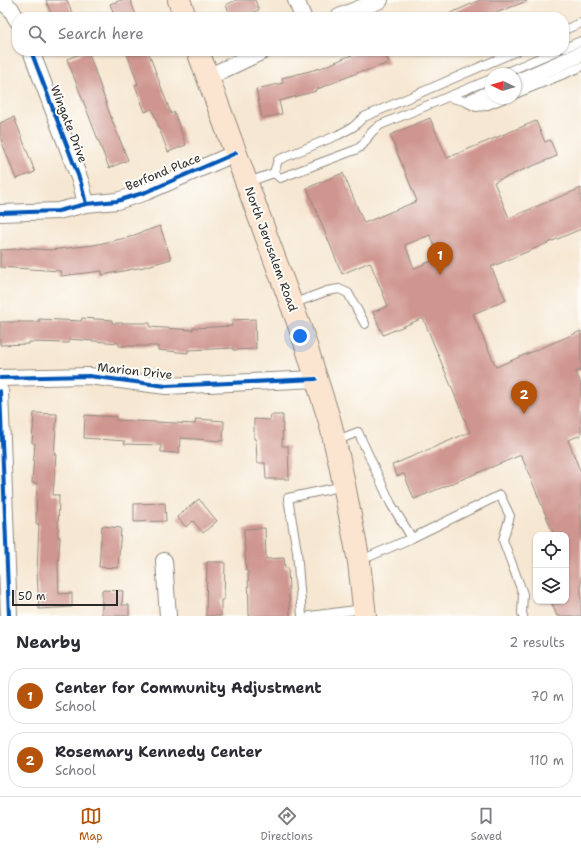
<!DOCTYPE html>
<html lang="en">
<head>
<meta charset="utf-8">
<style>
	:root { --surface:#fff; --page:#f7f7f7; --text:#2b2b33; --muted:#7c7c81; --line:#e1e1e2; --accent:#b45309 }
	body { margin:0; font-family:"Shantell Sans",sans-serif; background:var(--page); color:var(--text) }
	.controls { position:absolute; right:12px; bottom:12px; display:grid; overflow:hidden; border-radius:8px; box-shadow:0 1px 3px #0004 }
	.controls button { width:36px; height:36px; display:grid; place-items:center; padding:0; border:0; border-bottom:1px solid var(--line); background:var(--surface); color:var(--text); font:20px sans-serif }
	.compass { position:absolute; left:485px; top:68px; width:36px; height:36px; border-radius:50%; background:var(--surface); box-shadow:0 1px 3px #0004; rotate:274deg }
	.scale { position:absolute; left:12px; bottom:10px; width:106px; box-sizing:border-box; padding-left:4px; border:2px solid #2b2b2b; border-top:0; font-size:11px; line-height:14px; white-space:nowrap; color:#2b2b2b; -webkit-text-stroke:3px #fdfcf7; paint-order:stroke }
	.you { position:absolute; left:300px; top:336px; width:14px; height:14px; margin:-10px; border:3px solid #fff; border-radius:50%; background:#1a73e8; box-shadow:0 0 0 6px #1a73e833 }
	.badge { display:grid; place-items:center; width:26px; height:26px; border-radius:50%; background:var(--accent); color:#fff; font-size:13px; font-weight:700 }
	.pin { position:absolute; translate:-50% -33px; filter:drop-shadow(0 1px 2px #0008) }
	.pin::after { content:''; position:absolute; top:21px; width:14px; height:12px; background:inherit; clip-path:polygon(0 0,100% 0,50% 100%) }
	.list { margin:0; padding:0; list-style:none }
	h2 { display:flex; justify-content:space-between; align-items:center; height:52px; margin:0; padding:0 16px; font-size:17px }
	h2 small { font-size:13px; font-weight:400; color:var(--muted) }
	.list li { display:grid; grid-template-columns:26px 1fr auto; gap:12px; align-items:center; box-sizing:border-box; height:56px; margin:0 8px 8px; padding:0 8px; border:1px solid var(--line); border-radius:16px }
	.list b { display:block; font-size:15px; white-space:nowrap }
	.list p { margin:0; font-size:13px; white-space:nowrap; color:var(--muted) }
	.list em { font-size:13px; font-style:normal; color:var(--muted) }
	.icon { flex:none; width:22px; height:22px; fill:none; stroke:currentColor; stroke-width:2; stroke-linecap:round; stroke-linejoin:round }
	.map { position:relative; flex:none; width:581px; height:616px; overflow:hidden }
	.search { position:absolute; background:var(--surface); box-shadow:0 1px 3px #0004; left:12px; right:12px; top:12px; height:44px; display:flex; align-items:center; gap:10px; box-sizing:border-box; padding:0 14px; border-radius:16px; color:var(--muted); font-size:15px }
	.sheet { height:180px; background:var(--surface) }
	nav { display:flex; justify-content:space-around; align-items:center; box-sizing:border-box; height:56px; border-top:1px solid var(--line); background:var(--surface); font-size:11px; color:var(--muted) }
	nav a { display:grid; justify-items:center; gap:2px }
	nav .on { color:var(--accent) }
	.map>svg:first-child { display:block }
	.building { fill:#cf958f; fill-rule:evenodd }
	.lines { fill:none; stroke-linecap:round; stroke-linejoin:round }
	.lane-casing { stroke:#90897e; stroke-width:10 }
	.street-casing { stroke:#90897e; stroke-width:18 }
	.secondary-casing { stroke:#90897e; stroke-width:24 }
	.lane { stroke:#fff; stroke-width:8 }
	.street { stroke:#fff; stroke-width:16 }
	.secondary { stroke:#fce5d0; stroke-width:22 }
	.cycleway-casing { stroke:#fdfcf7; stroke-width:6 }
	.cycleway { stroke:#0057b8; stroke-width:4 }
	.labels { text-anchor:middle; stroke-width:4; stroke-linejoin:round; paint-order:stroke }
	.street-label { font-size:12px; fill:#2b2b2b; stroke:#fdfcf7 }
</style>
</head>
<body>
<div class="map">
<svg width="581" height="616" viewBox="0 0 581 616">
	<rect width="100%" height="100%" fill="#fdfcf7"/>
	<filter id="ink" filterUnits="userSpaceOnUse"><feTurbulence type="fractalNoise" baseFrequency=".025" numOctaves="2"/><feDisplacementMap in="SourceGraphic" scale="8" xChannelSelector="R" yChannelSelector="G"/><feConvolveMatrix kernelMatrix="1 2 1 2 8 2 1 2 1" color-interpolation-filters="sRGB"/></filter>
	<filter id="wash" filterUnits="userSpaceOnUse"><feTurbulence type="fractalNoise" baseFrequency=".012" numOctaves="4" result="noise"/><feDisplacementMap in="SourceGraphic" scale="16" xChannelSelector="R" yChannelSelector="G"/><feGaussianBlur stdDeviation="0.9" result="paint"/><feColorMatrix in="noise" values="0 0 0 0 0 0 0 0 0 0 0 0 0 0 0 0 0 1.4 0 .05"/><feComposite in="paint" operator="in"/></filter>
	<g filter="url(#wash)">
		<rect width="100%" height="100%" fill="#f6e7d2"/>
		<g id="blocks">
			<g class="building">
				<path d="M 46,0 L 67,0 L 74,17 L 52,17 Z"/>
				<path d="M 121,0 L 130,0 L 137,17 L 115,17 L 110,4 Z"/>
				<path d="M 236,0 L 255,0 L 259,10 L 242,17 L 231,17 L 226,5 Z"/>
				<path d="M 480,0 L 527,0 L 527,1 L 496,13 L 498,17 L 442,17 Z"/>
				<path d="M 88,51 L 113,123 L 128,160 L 109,168 L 67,59 Z"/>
				<path d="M 126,51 L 148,51 L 171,114 L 174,112 L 186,145 L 168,152 L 152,109 L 145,112 L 135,85 L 138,84 Z"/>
				<path d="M 361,51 L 384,51 L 389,63 L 362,72 L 362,71 L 315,90 L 316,91 L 279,101 L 282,114 L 262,118 L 256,89 L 283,83 L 282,78 L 321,68 Z"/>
				<path d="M 14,117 L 35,172 L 16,179 L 0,137 L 0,123 Z"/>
				<path d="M 430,118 L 447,158 L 536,121 L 545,142 L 550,140 L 557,156 L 494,182 L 509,218 L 581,188 L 581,229 L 491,267 L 506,300 L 473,314 L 496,367 L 581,331 L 581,370 L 576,372 L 581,384 L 581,435 L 568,440 L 581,473 L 581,616 L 557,616 L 551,601 L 566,601 L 566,535 L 554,535 L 521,455 L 414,499 L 404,474 L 397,476 L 392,465 L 470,432 L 423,318 L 383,335 L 373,312 L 388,306 L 370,262 L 342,274 L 307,188 L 343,173 L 364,223 L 417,201 L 390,135 ZM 430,235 L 439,258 L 414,268 L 405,245 Z"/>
				<path d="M 160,226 L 171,259 L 144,267 L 102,275 L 102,271 L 61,276 L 60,271 L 0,267 L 0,250 L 19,249 L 20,248 L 50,250 L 94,245 L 134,236 L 134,235 Z"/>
				<path d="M 82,318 L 112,320 L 112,323 L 150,323 L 150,327 L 193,330 L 193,328 L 232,326 L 232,320 L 255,319 L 256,349 L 233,350 L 233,348 L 188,350 L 188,353 L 158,350 L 158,346 L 119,346 L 119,343 L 69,339 L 69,343 L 29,342 L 29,344 L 0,345 L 0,322 L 39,322 L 39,319 L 81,321 Z"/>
				<path d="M 34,413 L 57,414 L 54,454 L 56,454 L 53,495 L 59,495 L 58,537 L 60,537 L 58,565 L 59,594 L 72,593 L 72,607 L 39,609 L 37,571 L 39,524 L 36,524 L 37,483 L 32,483 L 35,443 L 32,443 Z"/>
				<path d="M 85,415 L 116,417 L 116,420 L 195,424 L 196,419 L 224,421 L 223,441 L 180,438 L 179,453 L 161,452 L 161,445 L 124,444 L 125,441 L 84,438 Z"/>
				<path d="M 271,415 L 283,415 L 282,446 L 288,446 L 289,479 L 266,479 L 265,463 L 257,463 L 256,439 L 254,439 L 254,419 L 270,420 Z"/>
				<path d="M 199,499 L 217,521 L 203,533 L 193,521 L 186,527 L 177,517 Z"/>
				<path d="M 165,503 L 166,521 L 134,522 L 134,504 Z"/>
				<path d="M 102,526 L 121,528 L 118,568 L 99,567 Z"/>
				<path d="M 265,528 L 266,559 L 284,558 L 285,568 L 288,568 L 290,616 L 249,616 L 248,571 L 246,571 L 244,529 Z"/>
				<path d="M 207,562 L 225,562 L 224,600 L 221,600 L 221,616 L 206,616 Z"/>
				<path d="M 102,590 L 123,591 L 122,605 L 129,605 L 129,616 L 102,616 Z"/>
			</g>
		</g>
	</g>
	<g filter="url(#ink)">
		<use href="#blocks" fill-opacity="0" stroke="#90897e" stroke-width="1"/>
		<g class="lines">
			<defs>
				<g id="lane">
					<path d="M 564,30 L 581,23"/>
					<path d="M 564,48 L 581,41"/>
					<path d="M 502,74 L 556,51"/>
					<path d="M 515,79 L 581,50"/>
					<path d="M 515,86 L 581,58"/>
					<path d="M 515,94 L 581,67"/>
					<path d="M 448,97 L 464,101 L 476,107 L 485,106 L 505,98"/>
					<path d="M 464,101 L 491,89"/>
					<path d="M 471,104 L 491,96"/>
					<path d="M 274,173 L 278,160 L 338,135 L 353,127 L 364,117 L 517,51"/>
					<path d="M 274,173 L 280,178 L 355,150 C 364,146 365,141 370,134 C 373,130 377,128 380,125 L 491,79"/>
					<path d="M 248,182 L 274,173"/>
					<path d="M 292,304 L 327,291 L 339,289 L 348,293 L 365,324"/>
					<path d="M 335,441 L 358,432 L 391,504 L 412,538"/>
					<path d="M 359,561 L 412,538 L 500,495 L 510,516 L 503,540 L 523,594 L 522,613 L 523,616"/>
					<path d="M 302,616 L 297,551 L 288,498 L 344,486"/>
					<path d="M 310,616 L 363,609"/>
				</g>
				<g id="street">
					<path d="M 0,0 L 11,9 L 17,20"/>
					<path d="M 296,0 L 303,17"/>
					<path d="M 339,17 L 380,0"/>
					<path d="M 31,51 L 81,183 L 86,204"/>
					<path d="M 208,77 L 263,51"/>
					<path d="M 0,213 L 58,211 L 86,204 L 117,201 L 146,192 L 236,153"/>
					<path d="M 0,378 L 89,376 L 166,386 L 316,379"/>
					<path d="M 0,391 L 9,616"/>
					<path d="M 164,561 L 168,616"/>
				</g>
				<g id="secondary">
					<path d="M 179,0 L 185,17"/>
					<path d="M 198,51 L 302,333 L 330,422 L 340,464 L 359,562 L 365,616"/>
				</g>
			</defs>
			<use href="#lane" class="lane-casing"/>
			<use href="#street" class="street-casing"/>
			<use href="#secondary" class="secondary-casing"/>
			<use href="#lane" class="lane"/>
			<use href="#street" class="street"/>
			<use href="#secondary" class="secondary"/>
			<defs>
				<g id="cycleway">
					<path d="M 31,51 L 81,183 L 86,204"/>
					<path d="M 0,213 L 58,211 L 86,204 L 117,201 L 146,192 L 236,153"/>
					<path d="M 0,378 L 89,376 L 166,386 L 316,379"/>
					<path d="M 0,391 L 9,616"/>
				</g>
			</defs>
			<use href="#cycleway" class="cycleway-casing"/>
			<use href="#cycleway" class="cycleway"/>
		</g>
	</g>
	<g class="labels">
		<g class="street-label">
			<text transform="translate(69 124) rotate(69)" y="4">Wingate Drive</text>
			<text transform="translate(163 172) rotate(-22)" y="4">Berfond Place</text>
			<text transform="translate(271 249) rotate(70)" y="4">North Jerusalem Road</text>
			<text transform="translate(135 371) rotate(6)" y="4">Marion Drive</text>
		</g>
	</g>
</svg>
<div class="controls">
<button><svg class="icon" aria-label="locate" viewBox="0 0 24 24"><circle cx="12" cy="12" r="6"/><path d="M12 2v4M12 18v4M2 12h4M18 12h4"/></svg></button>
<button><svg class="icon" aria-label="layers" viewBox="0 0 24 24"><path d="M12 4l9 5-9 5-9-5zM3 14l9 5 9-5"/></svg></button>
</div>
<svg class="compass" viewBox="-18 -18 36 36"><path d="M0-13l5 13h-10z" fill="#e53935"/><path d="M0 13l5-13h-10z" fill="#7c7c81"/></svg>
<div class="scale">50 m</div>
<div class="you"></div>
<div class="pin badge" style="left:440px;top:275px">1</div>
<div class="pin badge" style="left:524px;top:414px">2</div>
<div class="search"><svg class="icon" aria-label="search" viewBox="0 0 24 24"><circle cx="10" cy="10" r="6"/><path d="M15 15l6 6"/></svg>Search here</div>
</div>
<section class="sheet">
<h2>Nearby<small>2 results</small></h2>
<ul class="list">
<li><span class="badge">1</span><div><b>Center for Community Adjustment</b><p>School</p></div><em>70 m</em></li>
<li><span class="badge">2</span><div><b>Rosemary Kennedy Center</b><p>School</p></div><em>110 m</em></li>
</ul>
</section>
<nav>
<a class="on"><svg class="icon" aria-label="map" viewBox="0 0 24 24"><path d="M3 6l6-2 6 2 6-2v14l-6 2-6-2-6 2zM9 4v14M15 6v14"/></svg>Map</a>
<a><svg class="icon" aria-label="directions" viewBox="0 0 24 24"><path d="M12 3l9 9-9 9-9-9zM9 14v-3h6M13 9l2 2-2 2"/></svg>Directions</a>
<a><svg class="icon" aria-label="saved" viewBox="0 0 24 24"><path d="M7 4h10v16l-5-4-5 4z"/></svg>Saved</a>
</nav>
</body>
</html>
